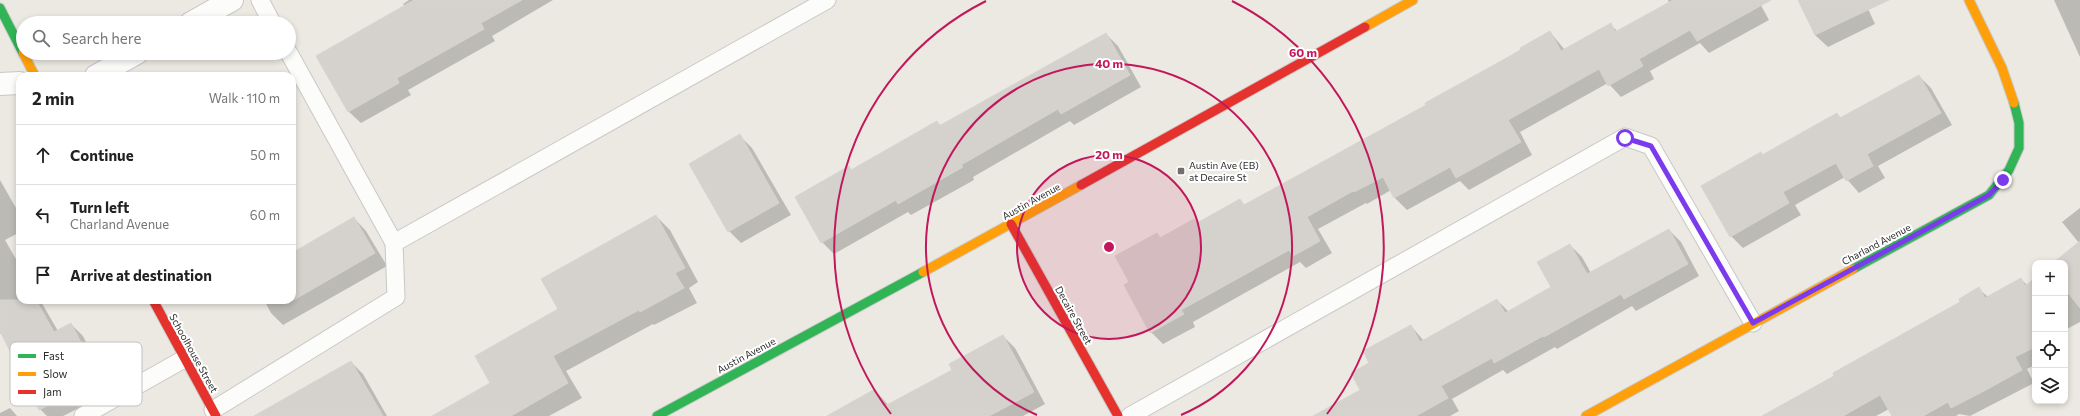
<!DOCTYPE html>
<html lang="en">
<head>
<meta charset="utf-8">
<style>
	:root { --surface:#fff; --page:#f2f2f2; --text:#222; --muted:#767676; --line:#e0e0e0 }
	body { margin:0; font-family:Commissioner,sans-serif; background:var(--page); color:var(--text) }
	.controls { position:absolute; right:12px; bottom:12px; display:grid; overflow:hidden; border-radius:8px; box-shadow:0 2px 6px #0003 }
	.controls button { width:36px; height:36px; display:grid; place-items:center; padding:0; border:0; border-bottom:1px solid var(--line); background:var(--surface); color:var(--text); font:20px sans-serif }
	.stop { position:absolute; width:12px; height:12px; margin:-9px; border:3px solid #7c3aed; border-radius:50%; background:#fff }
	.stop.end { background:#7c3aed; border-color:#fff; box-shadow:0 1px 4px #0008 }
	.list { margin:0; padding:0; list-style:none }
	h2 { display:flex; justify-content:space-between; align-items:center; height:52px; margin:0; padding:0 16px; font-size:17px }
	h2 small { font-size:13px; font-weight:400; color:var(--muted) }
	.list li { display:grid; grid-template-columns:26px 1fr auto; gap:12px; align-items:center; box-sizing:border-box; height:60px; padding:0 16px; border-top:1px solid var(--line) }
	.list b { display:block; font-size:15px; white-space:nowrap }
	.list p { margin:0; font-size:13px; white-space:nowrap; color:var(--muted) }
	.list em { font-size:13px; font-style:normal; color:var(--muted) }
	.icon { flex:none; width:22px; height:22px; fill:none; stroke:currentColor; stroke-width:2; stroke-linecap:round; stroke-linejoin:round }
	.map { position:relative; flex:none; width:2080px; height:416px; overflow:hidden }
	.search { position:absolute; background:var(--surface); box-shadow:0 2px 6px #0003; left:16px; top:16px; width:280px; height:44px; display:flex; align-items:center; gap:10px; box-sizing:border-box; padding:0 14px; border-radius:22px; color:var(--muted); font-size:15px }
	.panel { position:absolute; background:var(--surface); box-shadow:0 2px 6px #0003; left:16px; top:72px; width:280px; height:232px; border-radius:12px }
	.map>svg:first-child { display:block }
	.shadow { fill:#0003 }
	.building { fill:#d5d2cd; stroke:#d7d4ce }
	.lines { fill:none; stroke-linecap:round; stroke-linejoin:round }
	.lane-casing { stroke:#c9c8c7; stroke-width:19 }
	.street-casing { stroke:#c9c8c7; stroke-width:24 }
	.fast-casing { stroke:#c9c8c7; stroke-width:11 }
	.slow-casing { stroke:#c9c8c7; stroke-width:11 }
	.jam-casing { stroke:#c9c8c7; stroke-width:11 }
	.lane { stroke:#fcfcfb; stroke-width:17 }
	.street { stroke:#fcfcfb; stroke-width:22 }
	.fast { stroke:#30b455; stroke-width:9 }
	.slow { stroke:#ff9f0a; stroke-width:9 }
	.jam { stroke:#e5322d; stroke-width:9 }
	.route { stroke:#7c3aed; stroke-width:5 }
	.ring { fill:none; stroke:#c2185b; stroke-width:2 }
	.poi-dot { fill:#706f6c; stroke:#fff; stroke-width:1.5 }
	.labels { text-anchor:middle; stroke-width:4; stroke-linejoin:round; paint-order:stroke }
	.poi-label { font-size:10px; fill:#2d2d2d; stroke:#fff; text-anchor:start }
	.street-label { font-size:10px; fill:#2d2d2d; stroke:#fff }
	.key { fill:#fff; stroke:#c0c0c0; stroke-width:1 }
	.key-label { font-size:11px; fill:#2d2d2d }
	.centre { fill:#c2185b; stroke:#fff; stroke-width:2 }
	.ring-label { font-size:12px; text-anchor:middle; font-weight:bold; fill:#c2185b; stroke:#fff; stroke-width:4; stroke-linejoin:round; paint-order:stroke }
</style>
</head>
<body>
<div class="map">
<svg width="2080" height="416" viewBox="0 0 2080 416">
	<rect width="100%" height="100%" fill="#ece9e2"/>
	<g class="shadow">
		<path d="M 409,0 L 553,0 L 492,36 L 495,41 L 408,90 L 411,95 L 361,123 L 348,111 L 405,6 L 403,4 Z"/>
		<path d="M 1668,0 L 1758,0 L 1769,20 L 1709,53 L 1700,43 L 1650,71 L 1654,79 L 1621,97 L 1608,83 L 1520,132 L 1532,155 L 1469,190 L 1460,181 L 1407,210 L 1395,198 L 1391,190 L 1367,204 L 1366,203 L 1318,229 L 1332,253 L 1306,268 L 1300,262 L 1193,322 L 1195,327 L 1163,344 L 1151,332 L 1131,282 L 1157,234 L 1161,239 L 1198,224 L 1240,200 L 1245,206 L 1427,106 L 1550,32 L 1565,50 L 1610,24 L 1618,32 L 1669,3 Z"/>
		<path d="M 1799,0 L 1864,0 L 1875,24 L 1828,47 L 1815,35 Z"/>
		<path d="M 2054,0 L 2080,0 L 2080,57 Z"/>
		<path d="M 1106,34 L 1118,46 L 1141,87 L 1074,125 L 1070,121 L 973,177 L 974,180 L 911,215 L 908,212 L 834,254 L 822,242 L 852,171 L 937,122 L 941,126 Z"/>
		<path d="M 1919,76 L 1931,88 L 1952,125 L 1878,166 L 1885,178 L 1859,193 L 1845,177 L 1795,205 L 1801,215 L 1743,248 L 1731,236 L 1761,154 L 1763,156 L 1836,114 L 1841,118 Z"/>
		<path d="M 740,136 L 752,148 L 791,215 L 741,243 L 729,231 Z"/>
		<path d="M 0,180 L 20,215 L 20,232 L 5,240 L 20,266 L 20,300 L 40,300 L 58,331 L 71,324 L 83,336 L 111,392 L 63,416 L 47,416 L 40,409 L 5,338 L 0,333 Z"/>
		<path d="M 2080,208 L 2080,322 L 2065,330 L 2065,263 L 2055,263 L 2079,243 L 2062,222 Z"/>
		<path d="M 656,216 L 670,230 L 698,282 L 689,288 L 697,303 L 654,325 L 653,324 L 566,371 L 582,398 L 549,416 L 434,416 L 492,384 L 559,309 Z"/>
		<path d="M 354,218 L 366,231 L 387,266 L 283,325 L 271,313 L 264,300 L 292,300 L 292,254 Z"/>
		<path d="M 1669,230 L 1681,242 L 1699,276 L 1636,311 L 1632,306 L 1557,349 L 1555,347 L 1507,374 L 1503,370 L 1452,399 L 1459,411 L 1450,416 L 1315,416 L 1362,390 L 1370,363 L 1411,326 L 1424,341 L 1497,300 L 1509,312 L 1553,288 L 1570,245 L 1582,257 L 1591,273 Z"/>
		<path d="M 2021,279 L 2027,285 L 2035,279 L 2035,365 L 2027,369 L 2034,383 L 1970,416 L 1959,414 L 1956,416 L 1896,416 L 1889,409 L 1876,416 L 1765,416 L 1962,302 L 1979,289 L 1988,297 Z"/>
		<path d="M 1003,336 L 1015,348 L 1045,404 L 1023,416 L 845,416 L 875,390 L 889,406 L 953,371 Z"/>
		<path d="M 351,362 L 363,374 L 387,416 L 291,416 Z"/>
		<path d="M 10,408 L 17,416 L 0,416 L 0,413 Z"/>
	</g>
	<g class="building">
		<path d="M 414,0 L 522,0 L 481,23 L 484,29 L 397,78 L 399,83 L 348,112 L 316,56 Z"/>
		<path d="M 1673,0 L 1771,0 L 1697,41 L 1690,30 L 1639,59 L 1643,66 L 1608,86 L 1599,69 L 1508,120 L 1521,142 L 1456,178 L 1450,167 L 1394,198 L 1383,177 L 1354,192 L 1353,191 L 1307,217 L 1320,241 L 1293,256 L 1289,250 L 1181,310 L 1184,314 L 1150,333 L 1124,285 L 1129,282 L 1115,256 L 1157,233 L 1160,238 L 1194,219 L 1197,223 L 1240,199 L 1244,205 L 1426,105 L 1425,103 L 1521,50 L 1520,48 L 1550,31 L 1561,51 L 1611,23 L 1615,32 Z"/>
		<path d="M 1798,0 L 1889,0 L 1815,35 Z"/>
		<path d="M 1106,33 L 1130,75 L 1061,114 L 1058,109 L 961,165 L 963,167 L 898,204 L 896,200 L 821,243 L 795,197 L 849,166 L 851,170 L 937,121 L 939,126 Z"/>
		<path d="M 1919,75 L 1941,113 L 1867,154 L 1873,166 L 1846,181 L 1836,163 L 1783,192 L 1789,203 L 1730,237 L 1701,186 L 1761,152 L 1762,155 L 1837,113 L 1840,118 Z"/>
		<path d="M 740,134 L 779,203 L 728,232 L 689,164 Z"/>
		<path d="M 656,215 L 685,268 L 675,273 L 684,288 L 640,312 L 639,310 L 553,356 L 568,383 L 511,416 L 432,416 L 490,383 L 475,356 L 558,309 L 541,279 Z"/>
		<path d="M 354,217 L 375,253 L 292,301 L 292,253 Z"/>
		<path d="M 1669,229 L 1688,264 L 1624,299 L 1621,294 L 1544,337 L 1543,336 L 1494,363 L 1492,358 L 1441,386 L 1448,398 L 1416,416 L 1313,416 L 1360,390 L 1351,373 L 1369,363 L 1363,351 L 1411,325 L 1420,342 L 1497,299 L 1505,313 L 1551,287 L 1537,262 L 1570,244 L 1587,274 Z"/>
		<path d="M 2080,241 L 2080,308 L 2065,289 L 2065,263 L 2053,263 Z"/>
		<path d="M 2021,278 L 2025,286 L 2035,278 L 2035,347 L 2015,357 L 2022,370 L 1984,391 L 1951,408 L 1948,402 L 1923,416 L 1892,416 L 1880,395 L 1843,416 L 1762,416 L 1834,376 L 1833,373 L 1960,302 L 1959,299 L 1979,287 L 1985,298 Z"/>
		<path d="M 0,300 L 36,300 L 54,332 L 71,323 L 100,379 L 39,410 L 0,331 Z"/>
		<path d="M 1003,335 L 1034,392 L 989,416 L 827,416 L 875,389 L 885,406 L 952,370 L 949,364 Z"/>
		<path d="M 351,361 L 383,416 L 254,416 Z"/>
	</g>
	<g class="lines">
		<defs>
			<g id="lane">
				<path d="M 260,0 L 272,23"/>
				<path d="M 394,243 L 827,0"/>
				<path d="M 213,410 L 396,297 L 394,243 L 289,53"/>
				<path d="M 83,416 L 184,359"/>
				<path d="M 1130,416 L 1625,137 L 1651,146 L 1753,323"/>
			</g>
			<g id="street">
				<path d="M 191,23 L 232,0"/>
				<path d="M 96,76 L 137,53"/>
				<path d="M 0,84 L 20,83"/>
			</g>
			<g id="fast">
				<path d="M 0,8 L 23,53"/>
				<path d="M 1853,269 L 1989,195 L 2009,170 L 2019,148 L 2019,123 L 2014,103"/>
				<path d="M 657,416 L 923,272"/>
			</g>
			<g id="slow">
				<path d="M 1969,0 L 2002,68 L 2014,103"/>
				<path d="M 1365,27 L 1413,0"/>
				<path d="M 23,53 L 35,76"/>
				<path d="M 923,272 L 1081,185"/>
				<path d="M 1586,416 L 1853,269"/>
			</g>
			<g id="jam">
				<path d="M 1081,185 L 1365,27"/>
				<path d="M 1011,224 L 1118,416"/>
				<path d="M 153,300 L 216,416"/>
			</g>
		</defs>
		<use href="#lane" class="lane-casing"/>
		<use href="#street" class="street-casing"/>
		<use href="#fast" class="fast-casing"/>
		<use href="#slow" class="slow-casing"/>
		<use href="#jam" class="jam-casing"/>
		<use href="#lane" class="lane"/>
		<use href="#street" class="street"/>
		<use href="#fast" class="fast"/>
		<use href="#slow" class="slow"/>
		<use href="#jam" class="jam"/>
	</g>
	<g class="lines">
		<path class="route" d="M 1625,138 L 1651,146 L 1753,323 L 1989,195 L 2003,180"/>
	</g>
	<circle cx="1109" cy="247" r="92" fill="#c2185b" fill-opacity=".12"/>
	<g class="ring">
		<circle cx="1109" cy="247" r="92"/>
		<path d="M1037 415A183 183 0 1 1 1181 415"/>
		<path d="M891 414A275 275 0 0 1 986 1M1232 1A275 275 0 0 1 1327 414"/>
	</g>
	<rect class="poi-dot" x="1177" y="167" width="8" height="8" rx="2"/>
	<g class="labels">
		<g class="poi-label">
			<text x="1189" y="169">Austin Ave (EB)<tspan x="1189" dy="12">at Decaire St</tspan></text>
		</g>
		<g class="street-label">
			<text transform="translate(1031 201) rotate(-29)" y="4">Austin Avenue</text>
			<text transform="translate(1876 244) rotate(-28)" y="4">Charland Avenue</text>
			<text transform="translate(1074 315) rotate(61)" y="4">Decaire Street</text>
			<text transform="translate(194 353) rotate(61)" y="4">Schoolhouse Street</text>
			<text transform="translate(746 355) rotate(-28)" y="4">Austin Avenue</text>
		</g>
	</g>
	<rect x="10" y="342" width="132" height="64" rx="6" class="key"/>
	<rect x="18" y="354" width="18" height="4" fill="#30b455"/>
	<rect x="18" y="372" width="18" height="4" fill="#ff9f0a"/>
	<rect x="18" y="390" width="18" height="4" fill="#e5322d"/>
	<g class="key-label">
		<text x="43" y="360">Fast</text>
		<text x="43" y="378">Slow</text>
		<text x="43" y="396">Jam</text>
	</g>
	<circle cx="1109" cy="247" r="6" class="centre"/>
	<g class="ring-label">
		<text x="1303" y="57">60 m</text>
		<text x="1109" y="68">40 m</text>
		<text x="1109" y="159">20 m</text>
	</g>
</svg>
<div class="controls">
<button>+</button>
<button>−</button>
<button><svg class="icon" aria-label="locate" viewBox="0 0 24 24"><circle cx="12" cy="12" r="6"/><path d="M12 2v4M12 18v4M2 12h4M18 12h4"/></svg></button>
<button><svg class="icon" aria-label="layers" viewBox="0 0 24 24"><path d="M12 4l9 5-9 5-9-5zM3 14l9 5 9-5"/></svg></button>
</div>
<div class="stop" style="left:1625px;top:138px"></div>
<div class="stop end" style="left:2003px;top:180px"></div>
<div class="search"><svg class="icon" aria-label="search" viewBox="0 0 24 24"><circle cx="10" cy="10" r="6"/><path d="M15 15l6 6"/></svg>Search here</div>
<section class="panel">
<h2>2 min<small>Walk · 110 m</small></h2>
<ul class="list">
<li><svg class="icon" aria-label="ahead" viewBox="0 0 24 24"><path d="M12 20V5M6 11l6-6 6 6"/></svg><div><b>Continue</b></div><em>50 m</em></li>
<li><svg class="icon" aria-label="left" viewBox="0 0 24 24"><path d="M17 20v-9H6M10 6l-5 5 5 5"/></svg><div><b>Turn left</b><p>Charland Avenue</p></div><em>60 m</em></li>
<li><svg class="icon" aria-label="arrive" viewBox="0 0 24 24"><path d="M6 21V4h12l-3 4 3 4H6"/></svg><div><b>Arrive at destination</b></div></li>
</ul>
</section>
</div>
</body>
</html>
